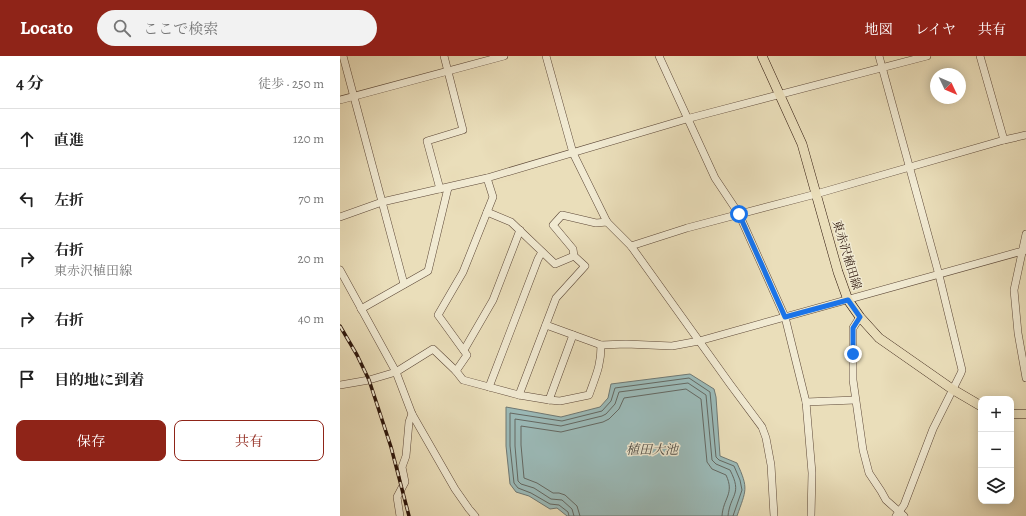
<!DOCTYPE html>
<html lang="ja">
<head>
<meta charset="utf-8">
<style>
	:root { --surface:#fff; --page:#f2f2f2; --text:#222; --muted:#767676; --line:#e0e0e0; --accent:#8f2418 }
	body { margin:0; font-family:Alegreya,"Noto Serif JP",serif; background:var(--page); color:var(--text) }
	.controls { position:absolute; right:12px; bottom:12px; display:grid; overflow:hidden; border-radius:8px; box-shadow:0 2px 10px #0003 }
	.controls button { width:36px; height:36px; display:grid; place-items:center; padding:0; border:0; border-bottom:1px solid var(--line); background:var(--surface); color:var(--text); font:20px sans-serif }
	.compass { position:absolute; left:590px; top:12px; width:36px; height:36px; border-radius:50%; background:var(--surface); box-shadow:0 2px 10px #0003; rotate:134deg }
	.stop { position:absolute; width:12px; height:12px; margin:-9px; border:3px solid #1a73e8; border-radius:50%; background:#fff }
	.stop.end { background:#1a73e8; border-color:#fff; box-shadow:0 1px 4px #0008 }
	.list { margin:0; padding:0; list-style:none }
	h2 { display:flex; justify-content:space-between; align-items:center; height:52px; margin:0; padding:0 16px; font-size:17px }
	h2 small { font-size:13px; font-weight:400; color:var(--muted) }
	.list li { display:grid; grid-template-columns:26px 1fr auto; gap:12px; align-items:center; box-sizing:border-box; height:60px; padding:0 16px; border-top:1px solid var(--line) }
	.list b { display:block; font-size:15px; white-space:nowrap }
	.list p { margin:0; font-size:13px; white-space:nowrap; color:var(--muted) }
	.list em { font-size:13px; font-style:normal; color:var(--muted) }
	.actions { display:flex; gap:8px; padding:12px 16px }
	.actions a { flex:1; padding:9px 0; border:1px solid var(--accent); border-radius:8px; text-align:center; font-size:14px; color:var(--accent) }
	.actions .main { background:var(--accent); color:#fff }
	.icon { flex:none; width:22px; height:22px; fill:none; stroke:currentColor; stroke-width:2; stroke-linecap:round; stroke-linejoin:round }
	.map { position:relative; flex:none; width:686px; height:460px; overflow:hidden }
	header { display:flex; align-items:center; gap:24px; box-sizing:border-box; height:56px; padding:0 20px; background:var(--accent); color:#fff }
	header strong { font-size:19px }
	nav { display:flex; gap:22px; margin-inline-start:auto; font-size:14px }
	.search { width:280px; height:36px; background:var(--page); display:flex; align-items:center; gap:10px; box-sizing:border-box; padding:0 14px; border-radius:22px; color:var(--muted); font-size:15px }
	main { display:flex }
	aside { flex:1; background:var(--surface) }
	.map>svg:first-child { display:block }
	.water { fill:#9bbab8; stroke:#6f7873 }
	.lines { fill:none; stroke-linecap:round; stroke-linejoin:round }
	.shore { stroke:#646862; stroke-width:1 }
	.minor-casing { stroke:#5c4737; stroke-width:8 }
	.major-casing { stroke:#2c150b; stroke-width:10 }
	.minor { stroke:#f1ead2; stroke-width:7 }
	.major { stroke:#eadeba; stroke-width:9 }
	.rail-casing { stroke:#2c150b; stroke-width:3.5 }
	.rail { stroke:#f1ead2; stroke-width:2; stroke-dasharray:6; stroke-linecap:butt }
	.route { stroke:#1a73e8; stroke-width:5 }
	.labels { text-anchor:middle; stroke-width:3; stroke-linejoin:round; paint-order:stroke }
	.street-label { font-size:12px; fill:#2c150b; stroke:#f1ead2 }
	.water-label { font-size:13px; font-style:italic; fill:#534f48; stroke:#f1ead2 }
</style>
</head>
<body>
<header>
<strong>Locato</strong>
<div class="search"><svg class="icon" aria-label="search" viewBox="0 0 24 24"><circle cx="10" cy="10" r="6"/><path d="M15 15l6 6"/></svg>ここで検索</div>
<nav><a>地図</a><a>レイヤ</a><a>共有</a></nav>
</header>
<main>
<aside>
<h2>4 分<small>徒歩 · 250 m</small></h2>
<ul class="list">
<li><svg class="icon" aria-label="ahead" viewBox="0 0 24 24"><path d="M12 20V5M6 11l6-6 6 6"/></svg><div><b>直進</b></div><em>120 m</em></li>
<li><svg class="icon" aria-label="left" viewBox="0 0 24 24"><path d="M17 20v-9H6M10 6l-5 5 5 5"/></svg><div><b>左折</b></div><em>70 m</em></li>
<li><svg class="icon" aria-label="right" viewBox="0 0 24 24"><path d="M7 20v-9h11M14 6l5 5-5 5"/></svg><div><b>右折</b><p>東赤沢植田線</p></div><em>20 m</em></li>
<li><svg class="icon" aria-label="right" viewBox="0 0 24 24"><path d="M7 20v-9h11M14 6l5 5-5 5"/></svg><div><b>右折</b></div><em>40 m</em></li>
<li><svg class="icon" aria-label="arrive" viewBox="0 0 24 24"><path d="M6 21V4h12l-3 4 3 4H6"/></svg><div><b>目的地に到着</b></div></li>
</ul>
<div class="actions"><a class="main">保存</a><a>共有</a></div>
</aside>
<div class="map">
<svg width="686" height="460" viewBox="0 0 686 460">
	<rect width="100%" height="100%" fill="#eadeba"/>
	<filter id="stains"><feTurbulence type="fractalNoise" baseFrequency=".005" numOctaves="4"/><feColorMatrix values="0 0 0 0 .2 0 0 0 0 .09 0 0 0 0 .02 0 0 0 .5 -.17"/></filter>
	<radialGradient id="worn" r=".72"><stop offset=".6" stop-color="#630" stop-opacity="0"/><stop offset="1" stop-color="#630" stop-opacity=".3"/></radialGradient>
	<path class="water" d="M 350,318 L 374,333 L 376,341 L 380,400 L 397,407 C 409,433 406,434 397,460 L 227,460 L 217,452 L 210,453 L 189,440 L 176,436 L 170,428 L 166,390 L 166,351 L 221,361 L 260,351 L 268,342 L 271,328 Z"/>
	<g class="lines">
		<g class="shore">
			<path d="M 229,460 L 228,456 L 219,449 L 210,448 L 191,437 L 178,432 L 174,427 L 170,390 L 170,357 L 222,365 L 262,355 L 271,345 L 275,332 L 349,322 L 370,336 L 376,401 L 379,404 L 394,410 L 400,424 L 402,434 L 393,460"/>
			<path d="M 234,460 L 232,453 L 222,444 L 211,443 L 194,432 L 181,428 L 178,425 L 175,390 L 175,363 L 221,370 L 262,360 L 266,358 L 275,348 L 279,336 L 348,327 L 366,339 L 372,404 L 376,408 L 390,414 C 403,439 390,438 388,460"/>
			<path d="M 240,460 L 237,450 L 225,439 L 219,437 L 213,437 L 197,427 L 184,422 L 181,389 L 181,370 L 221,376 L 263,366 L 269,363 L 279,353 L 284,342 L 346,333 L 361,343 L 367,406 L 372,413 L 386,419 C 395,438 383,442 382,460"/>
		</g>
		<defs>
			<g id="minor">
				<path d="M 3,0 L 64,228"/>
				<path d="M 206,0 L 233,97 L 267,166 L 291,190 L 390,328 L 422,371 L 426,382 L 431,409 L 434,460"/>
				<path d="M 319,0 L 375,122 L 399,158 L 445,261 L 466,346 L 472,417 L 471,460"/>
				<path d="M 539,0 L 599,219 L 622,314 L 621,317 L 593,373 L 564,449 L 556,460"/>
				<path d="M 640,0 L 664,84"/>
				<path d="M 0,44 L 164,0"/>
				<path d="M 100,133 L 87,85 L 123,74 L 104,0"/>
				<path d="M 147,156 L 171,166 L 215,208 L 234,200"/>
				<path d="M 0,161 L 42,146 L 147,122 L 350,62 L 587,0"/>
				<path d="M 686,178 L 674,234 L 678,277 L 686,322"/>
				<path d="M 291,190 L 347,172 L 476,138 L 664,84 L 686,79"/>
				<path d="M 0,214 L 56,316 L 72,358 L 115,433 L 129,453 L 135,460"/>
				<path d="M 21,253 L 88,215 L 108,132"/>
				<path d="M 520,261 L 513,272 L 513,324 L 523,394 L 529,417 L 541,435 L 546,444 L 564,460"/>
				<path d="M 206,269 L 261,289 L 286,288 L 332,290 L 359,285 L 686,194"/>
				<path d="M 124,294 L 153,244 L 180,174"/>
				<path d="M 116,315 L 127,299 L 98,259 L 123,216 L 153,141 L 147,122"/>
				<path d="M 0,329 L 29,324 L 56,316 L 93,293 L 116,315 L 123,324 L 179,339 L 209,344 L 220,345 L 249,339 C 256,319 261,310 261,289"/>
				<path d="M 149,331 L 198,203 L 202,196"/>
				<path d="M 179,339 L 216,242 L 245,210 L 234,200 L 233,193 L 213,169 L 222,159 L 256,167 L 267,166"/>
				<path d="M 209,344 L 233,279"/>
				<path d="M 466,346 L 515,344"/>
				<path d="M 60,460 L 57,441 L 65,426 L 62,411 L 66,400 L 69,366 L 72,358"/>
			</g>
			<g id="major">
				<path d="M 422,0 L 462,88 L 498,216 L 508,244 L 520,261 L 539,282 L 612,333 L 641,350"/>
				<path d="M 671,358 L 686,358"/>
			</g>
		</defs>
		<use href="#minor" class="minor-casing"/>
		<use href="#major" class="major-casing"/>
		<use href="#minor" class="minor"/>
		<use href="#major" class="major"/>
		<defs>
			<path id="rail" d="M 0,270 L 17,299 L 29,324 L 51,391 L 69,460"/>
		</defs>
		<use href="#rail" class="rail-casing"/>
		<use href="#rail" class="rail"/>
	</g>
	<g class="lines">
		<path class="route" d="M 399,158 L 445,261 L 508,244 L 520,261 L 513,272 L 513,298"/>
	</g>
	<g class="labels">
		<g class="street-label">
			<text transform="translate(507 199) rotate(73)" y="4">東赤沢植田線</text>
		</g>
		<g class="water-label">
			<text x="312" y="398">植田大池</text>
		</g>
	</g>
	<rect width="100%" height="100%" filter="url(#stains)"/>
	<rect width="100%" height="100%" fill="url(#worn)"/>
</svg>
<div class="controls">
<button>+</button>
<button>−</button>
<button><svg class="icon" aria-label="layers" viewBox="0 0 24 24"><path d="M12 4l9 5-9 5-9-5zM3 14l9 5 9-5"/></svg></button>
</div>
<svg class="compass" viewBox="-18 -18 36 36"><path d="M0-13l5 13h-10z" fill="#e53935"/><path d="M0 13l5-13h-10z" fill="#767676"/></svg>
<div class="stop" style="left:399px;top:158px"></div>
<div class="stop end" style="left:513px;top:298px"></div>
</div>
</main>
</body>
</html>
